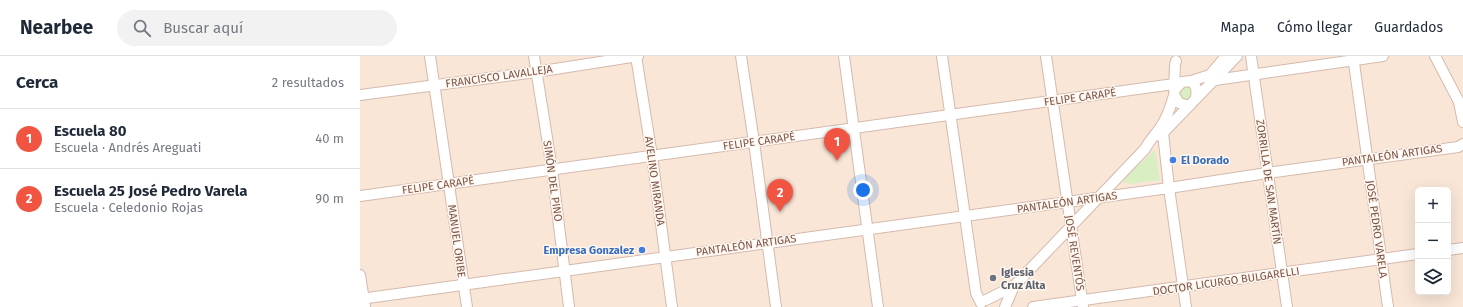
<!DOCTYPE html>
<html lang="es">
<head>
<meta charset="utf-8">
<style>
	:root { --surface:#fff; --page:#f2f2f3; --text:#1f2937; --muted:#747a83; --line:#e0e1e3; --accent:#f15542 }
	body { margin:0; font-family:"Fira Sans",sans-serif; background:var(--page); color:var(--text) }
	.controls { position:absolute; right:12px; bottom:12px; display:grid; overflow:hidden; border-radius:6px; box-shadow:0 4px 16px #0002 }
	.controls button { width:36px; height:36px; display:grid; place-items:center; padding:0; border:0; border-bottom:1px solid var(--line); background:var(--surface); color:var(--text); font:20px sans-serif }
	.you { position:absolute; left:503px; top:134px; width:14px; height:14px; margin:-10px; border:3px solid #fff; border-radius:50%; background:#1a73e8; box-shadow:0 0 0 6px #1a73e833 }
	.badge { display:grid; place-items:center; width:26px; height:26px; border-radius:50%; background:var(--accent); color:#fff; font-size:13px; font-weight:700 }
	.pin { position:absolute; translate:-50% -33px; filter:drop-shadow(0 1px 2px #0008) }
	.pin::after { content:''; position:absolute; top:21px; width:14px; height:12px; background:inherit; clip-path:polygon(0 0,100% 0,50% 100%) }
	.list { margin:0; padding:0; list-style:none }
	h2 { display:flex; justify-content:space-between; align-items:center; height:52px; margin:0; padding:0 16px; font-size:17px }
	h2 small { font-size:13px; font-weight:400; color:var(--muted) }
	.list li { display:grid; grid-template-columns:26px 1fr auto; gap:12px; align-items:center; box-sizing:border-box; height:60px; padding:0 16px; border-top:1px solid var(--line) }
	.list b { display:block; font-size:15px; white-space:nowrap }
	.list p { margin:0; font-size:13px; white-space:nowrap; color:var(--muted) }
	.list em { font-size:13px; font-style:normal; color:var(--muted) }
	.icon { flex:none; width:22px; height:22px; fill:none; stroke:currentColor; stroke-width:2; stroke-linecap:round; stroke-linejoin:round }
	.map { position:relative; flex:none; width:1103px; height:251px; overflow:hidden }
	header { display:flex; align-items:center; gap:24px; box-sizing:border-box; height:56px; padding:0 20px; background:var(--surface); border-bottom:1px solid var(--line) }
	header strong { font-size:19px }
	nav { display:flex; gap:22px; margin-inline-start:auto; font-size:14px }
	.search { width:280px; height:36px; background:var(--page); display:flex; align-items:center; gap:10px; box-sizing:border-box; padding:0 14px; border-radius:22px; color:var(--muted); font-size:15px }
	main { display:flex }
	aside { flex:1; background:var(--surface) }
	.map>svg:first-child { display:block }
	.residential { fill:#f9e6d7; fill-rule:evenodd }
	.green { fill:#d9eec3 }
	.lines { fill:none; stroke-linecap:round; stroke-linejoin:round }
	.minor-casing { stroke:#d4baae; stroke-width:12 }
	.minor { stroke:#fff; stroke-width:10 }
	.shop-dot { fill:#3f7fe0; stroke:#fff7ef; stroke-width:1.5 }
	.worship-dot { fill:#6b7280; stroke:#fff7ef; stroke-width:1.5 }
	.labels { text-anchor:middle; stroke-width:3; stroke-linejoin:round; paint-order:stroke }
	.street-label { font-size:11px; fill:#7b5448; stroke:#fff7ef }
	.shop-label { font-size:11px; font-weight:bold; fill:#366cbe; stroke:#fff7ef; text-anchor:start }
	.worship-label { font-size:11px; font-weight:bold; fill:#5b616d; stroke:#fff7ef; text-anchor:start }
</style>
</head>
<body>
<header>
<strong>Nearbee</strong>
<div class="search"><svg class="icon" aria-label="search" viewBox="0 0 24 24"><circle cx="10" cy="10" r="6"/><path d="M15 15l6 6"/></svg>Buscar aquí</div>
<nav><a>Mapa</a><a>Cómo llegar</a><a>Guardados</a></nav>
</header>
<main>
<aside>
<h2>Cerca<small>2 resultados</small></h2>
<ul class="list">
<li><span class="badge">1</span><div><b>Escuela 80</b><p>Escuela · Andrés Areguati</p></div><em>40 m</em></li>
<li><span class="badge">2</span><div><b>Escuela 25 José Pedro Varela</b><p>Escuela · Celedonio Rojas</p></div><em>90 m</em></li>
</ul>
</aside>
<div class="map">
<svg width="1103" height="251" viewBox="0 0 1103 251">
	<rect width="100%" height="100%" fill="#fef2e7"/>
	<path class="residential" d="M 0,0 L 1103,0 L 1103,251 L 0,251 ZM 1058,134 L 1088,134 L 1088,236 L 1058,236 Z"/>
	<g class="green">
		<path d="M 829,28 L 833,38 L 828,45 L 819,43 L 820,32 Z"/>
		<path d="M 795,94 L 800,124 L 770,128 L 761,125 Z"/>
	</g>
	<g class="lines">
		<defs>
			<g id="minor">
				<path d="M 70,0 L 107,251"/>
				<path d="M 174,0 L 192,113 L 209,251"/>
				<path d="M 276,0 L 292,100 L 312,251"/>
				<path d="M 381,0 L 394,86 L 416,251"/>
				<path d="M 484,0 L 518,251"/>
				<path d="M 582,0 L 616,237 L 621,247"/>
				<path d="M 686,0 L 723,251"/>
				<path d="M 891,0 L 927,251"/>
				<path d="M 993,0 L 1028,251"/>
				<path d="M 1075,0 L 1099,46 L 1103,66"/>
				<path d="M 855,24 L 1023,0"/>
				<path d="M 831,25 L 850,19 L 866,0"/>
				<path d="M 814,33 L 815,9 L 816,5"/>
				<path d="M 0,39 L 176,16 L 278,0"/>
				<path d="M 829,50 L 819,47 L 814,39 L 815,33 L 822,26 L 831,25 C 837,30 837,34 836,42"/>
				<path d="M 803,77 L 809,132 L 826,251"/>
				<path d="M 800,80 L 877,0"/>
				<path d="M 0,140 L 814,28"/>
				<path d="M 1088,194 L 1103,192"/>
				<path d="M 0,219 L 5,251"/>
				<path d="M 0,243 L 809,132 L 907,117 L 1098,91 L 1103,88"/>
				<path d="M 626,244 L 654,230"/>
				<path d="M 645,251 L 654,230 L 785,93 C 789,85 795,79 800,72 C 807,62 811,50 814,39"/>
				<path d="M 673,251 L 1058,198"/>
			</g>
		</defs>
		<use href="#minor" class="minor-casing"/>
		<use href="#minor" class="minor"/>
	</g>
	<g class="shop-dot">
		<circle cx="813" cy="104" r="4"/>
		<circle cx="282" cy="194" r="4"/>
	</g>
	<circle class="worship-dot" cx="633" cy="222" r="4"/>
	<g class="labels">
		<g class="street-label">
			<text transform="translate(139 20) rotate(-8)" y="4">FRANCISCO LAVALLEJA</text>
			<text transform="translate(720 41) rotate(-8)" y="4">FELIPE CARAPÉ</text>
			<text transform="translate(399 85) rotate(-8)" y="4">FELIPE CARAPÉ</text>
			<text transform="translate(1032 99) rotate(-8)" y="4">PANTALEÓN ARTIGAS</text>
			<text transform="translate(193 125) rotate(82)" y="4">SIMÓN DEL PINO</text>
			<text transform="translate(295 125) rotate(82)" y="4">AVELINO MIRANDA</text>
			<text transform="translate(909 126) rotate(82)" y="4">ZORRILLA DE SAN MARTÍN</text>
			<text transform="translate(78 129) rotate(-8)" y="4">FELIPE CARAPÉ</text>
			<text transform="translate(707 146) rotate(-8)" y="4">PANTALEÓN ARTIGAS</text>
			<text transform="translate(1017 173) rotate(82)" y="4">JOSÉ PEDRO VARELA</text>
			<text transform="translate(97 185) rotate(82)" y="4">MANUEL ORIBE</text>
			<text transform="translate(386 189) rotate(-8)" y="4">PANTALEÓN ARTIGAS</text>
			<text transform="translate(715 197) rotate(81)" y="4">JOSÉ REVENTÓS</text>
			<text transform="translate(866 225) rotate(-8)" y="4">DOCTOR LICURGO BULGARELLI</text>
		</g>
		<g class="shop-label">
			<text x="821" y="108">El Dorado</text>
			<text x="274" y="198" text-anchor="end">Empresa Gonzalez</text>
		</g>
		<g class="worship-label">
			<text x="641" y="220">Iglesia<tspan x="641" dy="13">Cruz Alta</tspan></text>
		</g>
	</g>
</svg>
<div class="controls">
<button>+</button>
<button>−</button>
<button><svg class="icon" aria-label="layers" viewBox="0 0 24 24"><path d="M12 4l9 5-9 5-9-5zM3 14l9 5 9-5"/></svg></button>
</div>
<div class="you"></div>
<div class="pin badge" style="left:477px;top:105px">1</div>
<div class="pin badge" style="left:420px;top:156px">2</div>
</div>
</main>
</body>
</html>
